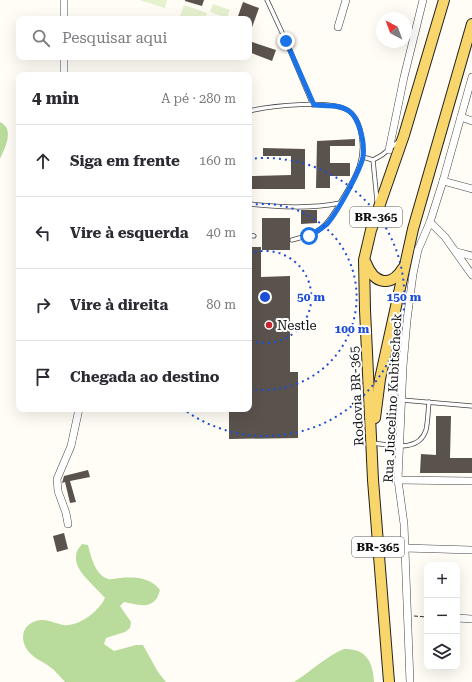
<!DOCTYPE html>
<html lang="pt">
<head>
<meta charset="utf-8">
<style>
	:root { --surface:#fff; --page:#f2f2f3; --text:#2b2b33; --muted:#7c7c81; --line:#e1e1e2 }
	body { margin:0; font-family:"Roboto Serif",serif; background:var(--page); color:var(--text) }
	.controls { position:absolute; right:12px; bottom:12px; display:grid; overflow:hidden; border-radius:8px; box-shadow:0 4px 16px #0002 }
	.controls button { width:36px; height:36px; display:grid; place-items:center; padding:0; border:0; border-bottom:1px solid var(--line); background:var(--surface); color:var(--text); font:20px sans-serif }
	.compass { position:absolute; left:376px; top:12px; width:36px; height:36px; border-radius:50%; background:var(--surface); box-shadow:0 4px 16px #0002; rotate:319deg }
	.stop { position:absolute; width:12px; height:12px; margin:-9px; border:3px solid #1a73e8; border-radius:50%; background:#fff }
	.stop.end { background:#1a73e8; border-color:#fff; box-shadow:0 1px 4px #0008 }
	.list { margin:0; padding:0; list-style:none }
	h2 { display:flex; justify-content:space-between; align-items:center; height:52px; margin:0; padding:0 16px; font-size:17px }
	h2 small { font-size:13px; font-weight:400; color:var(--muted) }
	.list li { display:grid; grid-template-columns:26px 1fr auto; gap:12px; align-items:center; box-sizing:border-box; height:72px; padding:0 16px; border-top:1px solid var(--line) }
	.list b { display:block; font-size:15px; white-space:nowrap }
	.list em { font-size:13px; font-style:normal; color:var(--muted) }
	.icon { flex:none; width:22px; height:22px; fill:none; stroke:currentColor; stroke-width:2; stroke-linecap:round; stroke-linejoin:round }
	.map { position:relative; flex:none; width:472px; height:682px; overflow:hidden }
	.search { position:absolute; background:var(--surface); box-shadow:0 4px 16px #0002; left:16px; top:16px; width:236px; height:44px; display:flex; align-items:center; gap:10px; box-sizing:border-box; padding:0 14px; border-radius:8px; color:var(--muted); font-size:15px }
	.panel { position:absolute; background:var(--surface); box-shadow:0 4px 16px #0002; left:16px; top:72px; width:236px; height:340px; border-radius:8px }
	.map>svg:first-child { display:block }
	.forest { fill:#b9dc9c }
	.pitch { fill:#e6f2cf }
	.building { fill:#5a524d }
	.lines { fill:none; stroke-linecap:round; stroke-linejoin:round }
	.lane-casing { stroke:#444; stroke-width:5 }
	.street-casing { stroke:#444; stroke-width:8 }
	.primary-casing { stroke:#222; stroke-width:12 }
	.path { stroke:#333; stroke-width:1; stroke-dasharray:4 2; stroke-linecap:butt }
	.lane { stroke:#fff; stroke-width:3.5 }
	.street { stroke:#fff; stroke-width:7 }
	.primary { stroke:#f9d66b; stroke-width:10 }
	.route { stroke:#1a73e8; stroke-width:5 }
	.ring { fill:none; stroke:#1d4ed8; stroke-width:2; stroke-dasharray:2 4 }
	.poi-dot { fill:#c4262e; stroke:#fff; stroke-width:1.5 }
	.labels { text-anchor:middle; stroke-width:4; stroke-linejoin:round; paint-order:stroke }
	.shield { fill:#fff; stroke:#585858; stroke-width:1 }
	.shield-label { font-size:12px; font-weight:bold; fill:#111 }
	.poi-label { font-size:13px; fill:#111; stroke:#fff; text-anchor:start }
	.street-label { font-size:13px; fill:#111; stroke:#fff }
	.centre { fill:#1d4ed8; stroke:#fff; stroke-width:2 }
	.ring-label { font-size:12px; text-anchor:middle; font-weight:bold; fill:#1d4ed8; stroke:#fff; stroke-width:4; stroke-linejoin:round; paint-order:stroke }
</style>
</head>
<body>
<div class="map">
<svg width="472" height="682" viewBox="0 0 472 682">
	<rect width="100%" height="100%" fill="#fffdf5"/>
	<g class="forest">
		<path d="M 0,122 C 15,129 5,148 0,159 Z"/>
		<path d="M 82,544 L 88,545 C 91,556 95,575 108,579 C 111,580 117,578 120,578 C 135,577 150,577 160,590 C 155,611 139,605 124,602 L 120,606 L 131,622 L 130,628 L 125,632 L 106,638 L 104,644 L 114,651 L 136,645 L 143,645 L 158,672 L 166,682 L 65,682 C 60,677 56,671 50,667 C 44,662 37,660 32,655 C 20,645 19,626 36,621 C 45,618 54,623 63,625 C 79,627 99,611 105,598 C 93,583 63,564 82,544 Z"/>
		<path d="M 344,649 C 366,648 373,662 374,682 L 294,682 C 310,672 328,655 344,649 Z"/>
	</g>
	<g class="pitch">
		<path d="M 139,0 L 167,0 L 165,8 Z"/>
		<path d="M 213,4 L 230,10 L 227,18 L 210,12 Z"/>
		<path d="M 184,5 L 207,13 L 205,19 L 179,19 Z"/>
	</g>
	<g class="building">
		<path d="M 185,0 L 204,0 L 202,6 L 185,1 Z"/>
		<path d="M 243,2 L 259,8 L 250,33 L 249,19 L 237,19 Z"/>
		<path d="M 249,41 L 276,50 L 272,61 L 249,52 Z"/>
		<path d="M 355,139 L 355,146 L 330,146 L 330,163 L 350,163 L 350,176 L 330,176 L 330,188 L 316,188 L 317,141 Z"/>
		<path d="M 263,148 L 305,149 L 305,189 L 252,189 L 252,176 L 291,175 L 291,156 L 263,156 Z"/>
		<path d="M 301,210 L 317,210 L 317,223 L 301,224 Z"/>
		<rect x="262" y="218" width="28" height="32"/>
		<path d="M 249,247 L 261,247 L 261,277 L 290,276 L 290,372 L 298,372 L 298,438 L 229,439 L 229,409 L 249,409 Z"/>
		<path d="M 436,416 L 451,416 L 450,458 L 472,458 L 472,473 L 420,473 L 421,454 L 436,455 Z"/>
		<path d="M 88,470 L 90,477 L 70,481 L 76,502 L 70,503 L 65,482 L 62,483 L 64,476 Z"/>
		<path d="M 64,533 L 68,549 L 57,552 L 53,536 Z"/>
	</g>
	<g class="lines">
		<defs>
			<g id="lane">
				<path d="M 267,0 L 286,41 L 313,105"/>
				<path d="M 249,111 C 270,106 331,99 349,111 C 355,115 358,122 360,129 C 368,159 355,178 340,203 C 310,209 279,207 249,204"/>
				<path d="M 363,157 L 373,160 L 382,155 L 399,141"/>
				<path d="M 373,160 L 377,201"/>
				<path d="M 249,235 L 254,236"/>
				<path d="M 292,240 C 320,233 326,228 340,203"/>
				<path d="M 402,400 L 472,406"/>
				<path d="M 373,443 C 390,445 419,453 426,430 C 428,421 428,411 429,402"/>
			</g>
			<g id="street">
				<path d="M 64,19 L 64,0"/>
				<path d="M 338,27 L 346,0"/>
				<path d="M 64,75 L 64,57"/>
				<path d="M 461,117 L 472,121"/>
				<path d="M 389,150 L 404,77 L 423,0"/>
				<path d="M 443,181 L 472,189"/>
				<path d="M 430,222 L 445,237 L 472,275"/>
				<path d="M 457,252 L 472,256"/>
				<path d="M 398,480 L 472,481"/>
				<path d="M 68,524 L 66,513 L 58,491 L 57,479 L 71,446 L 79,409"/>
				<path d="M 404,548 L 472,550"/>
				<path d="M 457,618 L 472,619"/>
				<path d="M 410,682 L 404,524 L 398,480 L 403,366 L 407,320 L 413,274 L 418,250 L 430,222 L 443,181 L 472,77"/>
			</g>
			<g id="primary">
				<path d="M 366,263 C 374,284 391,288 403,268"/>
				<path d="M 375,418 L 380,379 L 413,229 L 472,24"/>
				<path d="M 389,682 L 373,480 L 365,310 L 364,260 L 371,230 L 404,135 L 444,0"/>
			</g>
		</defs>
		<use href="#lane" class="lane-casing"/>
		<use href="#street" class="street-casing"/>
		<use href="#primary" class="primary-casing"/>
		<path class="path" d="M 414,616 L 427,617"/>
		<use href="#lane" class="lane"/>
		<use href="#street" class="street"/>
		<use href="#primary" class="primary"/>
	</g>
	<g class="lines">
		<path class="route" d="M 286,41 L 314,105 C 325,106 339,104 349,111 C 360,119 365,144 363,157 C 360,171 337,213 327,224 C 321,229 315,233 309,236"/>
	</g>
	<g class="ring">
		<path d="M249 254A46 46 0 1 1 249 340"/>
		<path d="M250 205A93 93 0 1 1 250 389"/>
		<path d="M249 159A139 139 0 1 1 183 409"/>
	</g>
	<circle class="poi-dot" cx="269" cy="325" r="4"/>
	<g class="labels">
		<g class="shield">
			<rect x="350" y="207" width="52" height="20" rx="3"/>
			<rect x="352" y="537" width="52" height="20" rx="3"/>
		</g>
		<g class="shield-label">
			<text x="376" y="221">BR-365</text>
			<text x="378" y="551">BR-365</text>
		</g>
		<g class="poi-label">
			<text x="277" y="330">Nestle</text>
		</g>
		<g class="street-label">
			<text transform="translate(356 396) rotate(-93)" y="5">Rodovia BR-365</text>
			<text transform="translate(392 398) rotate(-87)" y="5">Rua Juscelino Kubitscheck</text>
		</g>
	</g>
	<circle cx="265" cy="297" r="6" class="centre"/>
	<g class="ring-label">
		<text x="311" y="301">50 m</text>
		<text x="404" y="301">150 m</text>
		<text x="352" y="333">100 m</text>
	</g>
</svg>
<div class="controls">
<button>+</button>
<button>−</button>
<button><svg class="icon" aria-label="layers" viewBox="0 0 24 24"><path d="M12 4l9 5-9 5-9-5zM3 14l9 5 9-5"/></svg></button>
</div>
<svg class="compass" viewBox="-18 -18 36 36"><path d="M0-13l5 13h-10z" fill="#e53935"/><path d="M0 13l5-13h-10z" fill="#7c7c81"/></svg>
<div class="stop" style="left:309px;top:236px"></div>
<div class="stop end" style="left:286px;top:41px"></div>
<div class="search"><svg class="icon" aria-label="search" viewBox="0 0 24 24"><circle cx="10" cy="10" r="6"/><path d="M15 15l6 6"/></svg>Pesquisar aqui</div>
<section class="panel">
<h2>4 min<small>A pé · 280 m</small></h2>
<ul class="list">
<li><svg class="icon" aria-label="ahead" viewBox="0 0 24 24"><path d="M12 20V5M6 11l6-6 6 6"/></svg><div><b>Siga em frente</b></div><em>160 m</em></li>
<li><svg class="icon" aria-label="left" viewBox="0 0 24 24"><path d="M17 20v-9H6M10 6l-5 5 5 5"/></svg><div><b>Vire à esquerda</b></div><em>40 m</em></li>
<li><svg class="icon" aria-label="right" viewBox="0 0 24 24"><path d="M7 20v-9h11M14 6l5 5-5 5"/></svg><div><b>Vire à direita</b></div><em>80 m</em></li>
<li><svg class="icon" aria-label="arrive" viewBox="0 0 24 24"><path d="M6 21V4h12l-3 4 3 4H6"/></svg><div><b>Chegada ao destino</b></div></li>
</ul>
</section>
</div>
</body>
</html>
